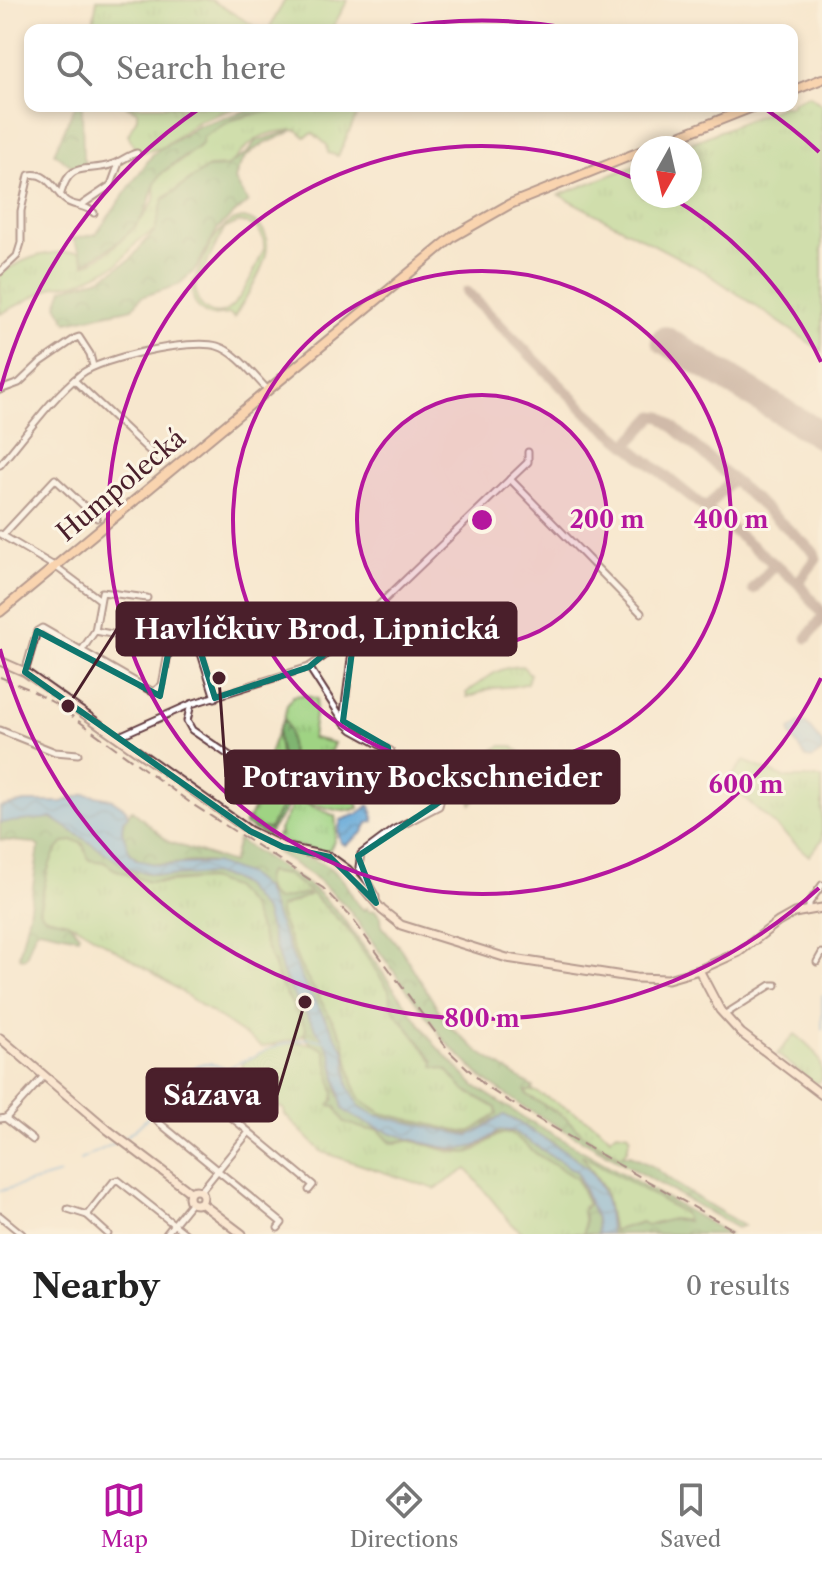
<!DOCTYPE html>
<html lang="en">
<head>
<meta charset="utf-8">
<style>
	:root { --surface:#fff; --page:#f2f2f2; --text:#222; --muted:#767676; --line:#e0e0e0; --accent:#b5179e }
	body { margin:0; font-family:"Libre Caslon Text",serif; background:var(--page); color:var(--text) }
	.compass { position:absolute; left:630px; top:136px; width:72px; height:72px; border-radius:50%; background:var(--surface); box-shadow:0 4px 12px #0003; rotate:188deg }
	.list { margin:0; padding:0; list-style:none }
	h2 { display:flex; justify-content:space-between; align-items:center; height:104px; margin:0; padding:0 32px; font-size:34px }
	h2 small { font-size:26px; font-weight:400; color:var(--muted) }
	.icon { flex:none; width:44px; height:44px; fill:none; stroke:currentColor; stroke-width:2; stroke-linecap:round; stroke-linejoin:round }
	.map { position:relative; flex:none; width:822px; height:1234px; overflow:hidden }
	.search { position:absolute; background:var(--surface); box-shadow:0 4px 12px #0003; left:24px; right:24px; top:24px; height:88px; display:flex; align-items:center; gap:20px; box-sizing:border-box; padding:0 28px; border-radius:16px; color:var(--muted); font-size:30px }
	.sheet { height:224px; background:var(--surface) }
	nav { display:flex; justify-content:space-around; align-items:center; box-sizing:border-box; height:112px; border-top:2px solid var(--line); background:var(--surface); font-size:22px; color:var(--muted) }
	nav a { display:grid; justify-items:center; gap:4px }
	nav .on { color:var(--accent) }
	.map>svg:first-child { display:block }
	.grass { fill:url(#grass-tufts); stroke:#747957; stroke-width:2 }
	.forest { fill:url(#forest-crowns); stroke:#646a4e; stroke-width:2; fill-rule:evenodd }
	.garden { fill:#9fd383; stroke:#747957; stroke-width:2; fill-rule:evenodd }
	.water { fill:url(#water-waves); stroke:#576482; stroke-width:2 }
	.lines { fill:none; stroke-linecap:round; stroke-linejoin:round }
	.stream { stroke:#64a8d9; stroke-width:2 }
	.taxiway { stroke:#a0837c; stroke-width:11 }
	.runway { stroke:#a0837c; stroke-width:28 }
	.street-casing { stroke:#643d43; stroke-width:9 }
	.secondary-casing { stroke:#643d43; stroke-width:11 }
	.primary-casing { stroke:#643d43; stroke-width:12 }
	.street { stroke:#fff; stroke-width:5 }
	.secondary { stroke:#fde4d1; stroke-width:7 }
	.primary { stroke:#fabc8b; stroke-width:8 }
	.rail { stroke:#4a1f2b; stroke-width:2; stroke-dasharray:12 6; stroke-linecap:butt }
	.marked { fill:none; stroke:#0f766e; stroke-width:6; stroke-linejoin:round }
	.ring { fill:none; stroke:#b5179e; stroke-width:4 }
	.labels { text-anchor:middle; stroke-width:6; stroke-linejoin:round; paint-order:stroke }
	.street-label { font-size:26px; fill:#4a1f2b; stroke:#fcf5e5 }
	.centre { fill:#b5179e; stroke:#fcf5e5; stroke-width:4 }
	.ring-label { font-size:24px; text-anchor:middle; font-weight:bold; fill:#b5179e; stroke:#fcf5e5; stroke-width:6; stroke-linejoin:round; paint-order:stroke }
	.leader { fill:none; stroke:#4a1f2b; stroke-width:3 }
	.callout-dot { fill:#4a1f2b; stroke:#fcf5e5; stroke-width:3 }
	.callout { fill:#4a1f2b; stroke:#4a1f2b; stroke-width:3 }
	.callout-label { font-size:28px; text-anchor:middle; font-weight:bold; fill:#fff }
</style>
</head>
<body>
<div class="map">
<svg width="822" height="1234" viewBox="0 0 822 1234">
	<defs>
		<pattern id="grass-tufts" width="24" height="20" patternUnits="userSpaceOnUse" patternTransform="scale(2)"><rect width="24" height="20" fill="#9fd383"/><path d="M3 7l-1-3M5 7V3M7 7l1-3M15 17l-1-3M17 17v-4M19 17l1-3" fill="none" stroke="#8ab571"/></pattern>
		<pattern id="forest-crowns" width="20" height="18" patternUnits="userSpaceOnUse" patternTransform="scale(2)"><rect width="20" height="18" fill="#7fb571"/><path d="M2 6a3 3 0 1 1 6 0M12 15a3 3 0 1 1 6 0" fill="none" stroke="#6a935d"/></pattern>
		<pattern id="water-waves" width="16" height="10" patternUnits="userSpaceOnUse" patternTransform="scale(2)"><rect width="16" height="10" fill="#64a8d9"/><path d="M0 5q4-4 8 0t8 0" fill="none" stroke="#5488b0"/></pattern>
	</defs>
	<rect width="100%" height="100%" fill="#fcf5e5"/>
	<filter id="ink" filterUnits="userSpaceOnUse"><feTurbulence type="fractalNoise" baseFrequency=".0125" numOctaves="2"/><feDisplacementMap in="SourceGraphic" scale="16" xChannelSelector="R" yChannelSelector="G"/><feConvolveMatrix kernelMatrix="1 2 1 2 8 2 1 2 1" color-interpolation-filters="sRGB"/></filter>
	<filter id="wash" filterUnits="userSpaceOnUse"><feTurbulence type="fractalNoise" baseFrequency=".006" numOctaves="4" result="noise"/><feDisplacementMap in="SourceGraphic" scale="32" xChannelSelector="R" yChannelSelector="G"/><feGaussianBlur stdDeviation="1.8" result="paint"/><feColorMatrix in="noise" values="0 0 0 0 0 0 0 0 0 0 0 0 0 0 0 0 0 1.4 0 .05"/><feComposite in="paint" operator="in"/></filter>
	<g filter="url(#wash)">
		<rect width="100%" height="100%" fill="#f7e7ce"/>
		<g class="grass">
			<path d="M 97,0 L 211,0 L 261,30 L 92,30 Z"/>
			<path d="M 285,0 L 348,0 L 331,30 L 268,30 Z"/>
			<path d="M 809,95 L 822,105 L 822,351 L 704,271 L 559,195 L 642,163 L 642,196 L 690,196 L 690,148 L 678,148 L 782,106 L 792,106 L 792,102 Z"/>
			<path d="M 126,106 L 240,106 L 199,121 L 161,148 L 148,151 L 139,152 L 135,149 L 128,135 L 137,118 L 137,111 Z"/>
			<path d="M 295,106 L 361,106 L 338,156 L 328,153 L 327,145 L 313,133 L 305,137 L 297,130 C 261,131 252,139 229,166 L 209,167 L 164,198 L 155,230 L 137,242 L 118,264 L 78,283 L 55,286 L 0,314 L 0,273 C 30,256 44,251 80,252 L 85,265 C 107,257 142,223 153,202 C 158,193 149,187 160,175 C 168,167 178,164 186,157 C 192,152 196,143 202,138 C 228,114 263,114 295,106 Z"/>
			<path d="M 522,666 L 530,674 L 527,683 C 513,689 499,685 486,690 C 478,693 475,697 467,697 L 466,693 C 484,680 498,666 522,666 Z"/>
			<path d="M 304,695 L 317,699 L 312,738 L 334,743 L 329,755 L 311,756 L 308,760 L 316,763 L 326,781 L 338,774 L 351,795 L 356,798 L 359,808 C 339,816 321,804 303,802 L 335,816 C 337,829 337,844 326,853 L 276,841 L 276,838 L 278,834 L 281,836 L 279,830 L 290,810 L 291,800 L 288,788 L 291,759 L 289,735 L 284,719 L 287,705 L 293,696 Z"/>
			<path d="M 277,734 C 285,754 288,781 280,801 L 282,806 L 269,829 L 264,830 L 248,820 L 267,781 L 261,776 C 269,765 268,749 277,734 Z"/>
			<path d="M 501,746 L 512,746 L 524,755 L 526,783 L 521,787 L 494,783 L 471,804 L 466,781 L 452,772 L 448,765 C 465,756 484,756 501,746 Z"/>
			<path d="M 744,761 L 785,778 L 822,778 L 822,840 L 809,856 L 727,782 Z"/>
			<path d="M 66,840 L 78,841 L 101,861 L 132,877 L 160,883 L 209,879 L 232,887 L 244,896 L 257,920 L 281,985 L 306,1028 L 306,1032 L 298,1038 L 262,1047 L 155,974 L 75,925 L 41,915 L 39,909 C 46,889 45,851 66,840 Z"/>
			<path d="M 268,872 L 286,875 L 294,880 L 309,891 L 347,928 L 389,990 L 392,1007 L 438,1067 L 447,1070 L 469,1093 L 496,1108 L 497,1114 L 472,1131 L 462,1132 L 381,1113 L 360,1099 L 353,1083 L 343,1038 L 300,966 L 279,914 L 280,908 L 309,895 L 307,893 L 276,900 C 266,894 262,881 268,872 Z"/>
			<path d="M 795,1034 C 813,1048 822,1056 822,1079 L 817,1083 L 813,1082 L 777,1054 Z"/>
			<path d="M 296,1042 L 318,1045 L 325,1050 L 334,1094 L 331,1107 L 336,1107 C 347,1127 361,1128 381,1130 C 384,1135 388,1143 394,1143 C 401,1144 406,1140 413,1141 C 430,1144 454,1157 471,1152 C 486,1147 494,1132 511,1133 L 538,1155 L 577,1179 L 588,1204 L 583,1207 L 585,1233 L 524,1234 L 510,1222 L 467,1169 L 435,1189 L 322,1152 L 285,1115 L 284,1109 C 265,1103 250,1084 242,1066 L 243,1062 L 275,1046 Z"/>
			<path d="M 526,1090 L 535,1091 C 557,1104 594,1119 610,1138 L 617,1132 L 629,1134 L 630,1137 L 627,1150 L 621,1157 L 582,1134 L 566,1118 L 527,1095 Z"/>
			<path d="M 582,1155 L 684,1213 L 687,1221 L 672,1219 L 647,1226 L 641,1222 L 613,1231 Z"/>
		</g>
		<g class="forest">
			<path d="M 75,106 L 82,106 L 83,158 L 89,169 L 73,167 L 54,153 Z"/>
			<path d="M 262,106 L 290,106 L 234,119 L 203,137 L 202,144 C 189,155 172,163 161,174 C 151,185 152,200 144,214 C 132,236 106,250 86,263 L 73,239 L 96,234 L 153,154 L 198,126 Z"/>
			<path d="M 294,130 C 269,145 242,145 235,180 L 248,202 L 218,228 L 196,269 L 178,285 L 141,297 L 133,308 L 67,322 L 57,305 L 63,289 L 101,278 L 130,260 L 155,230 L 163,200 L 207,168 L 225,167 L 247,153 L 256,141 Z"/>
			<path d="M 284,719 L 289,730 L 291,759 L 288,773 L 287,808 L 267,836 L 245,825 L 246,819 L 260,828 L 269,829 L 282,806 L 279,798 C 294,777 275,752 278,731 C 279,727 282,723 284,719 Z"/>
			<path d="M 132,810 L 169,842 L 232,863 L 238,840 L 312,887 L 339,913 L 436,1046 L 475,1086 L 523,1117 L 729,1234 L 610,1234 C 608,1180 589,1164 545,1139 C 525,1128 518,1120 494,1119 L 476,1133 L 459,1135 L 375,1115 L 359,1106 L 347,1085 L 345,1052 L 303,983 L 264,888 C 248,880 230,867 213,863 C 183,857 135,881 124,839 C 120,826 123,820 132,810 ZM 268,872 L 286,875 L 294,880 L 309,891 L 347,928 L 389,990 L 392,1007 L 434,1061 L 433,1067 L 447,1070 L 462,1088 L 496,1108 L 497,1114 L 472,1131 L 462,1132 L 381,1113 L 360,1099 L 353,1083 L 343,1038 L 300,966 L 279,914 L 280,907 L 309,895 L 307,893 L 276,900 C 266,894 262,881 268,872 ZM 582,1155 L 684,1213 L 687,1221 L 672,1219 L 647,1226 L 642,1222 L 613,1231 L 605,1190 Z"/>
			<path d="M 38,818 L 52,818 L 132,870 L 165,876 L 211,874 L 230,878 L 243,886 L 265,912 L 283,973 L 331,1052 L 339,1096 L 376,1127 L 442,1146 L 458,1149 L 482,1144 L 499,1130 L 513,1131 L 577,1172 L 596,1218 L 597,1234 L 584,1234 L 585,1217 L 582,1211 L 588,1204 L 577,1179 L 538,1155 L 511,1133 L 498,1134 L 467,1153 L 406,1140 L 391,1143 L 378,1129 L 367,1130 L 344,1122 L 336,1107 L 329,1105 L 334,1100 L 334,1094 L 325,1050 L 310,1043 L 304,1035 L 306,1028 L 281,985 L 250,906 L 232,887 L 209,879 L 148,882 L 114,869 L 104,862 L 89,860 L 83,844 C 49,827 45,888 39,910 L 45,917 L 68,922 L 79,934 L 78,937 L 39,929 L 35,932 L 26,957 L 23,959 L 19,956 L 29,913 L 39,847 L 34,843 L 0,840 L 0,823 Z"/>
			<path d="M 276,852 C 298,853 330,862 343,880 C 351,891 353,902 364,910 L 367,908 L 369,911 L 375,910 L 381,918 L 382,926 L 401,949 L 448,1025 L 482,1054 L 533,1087 L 531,1091 L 525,1091 L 527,1095 L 566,1118 L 582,1134 L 598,1145 L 618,1156 L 630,1155 L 654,1167 L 680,1187 L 744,1226 L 737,1228 L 527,1109 L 482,1078 L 444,1040 L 346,906 L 318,880 Z"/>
		</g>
		<path class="garden" d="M 244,218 C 295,232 248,291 234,318 L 230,314 L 211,316 C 196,310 190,299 193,283 C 204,260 215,220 244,218 ZM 239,222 C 255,223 265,233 264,249 C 254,271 228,342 198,301 L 195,286 L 224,229 Z"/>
		<g class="water">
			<path d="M 801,722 L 806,723 L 822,743 L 822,752 L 812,759 L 806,758 L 790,735 L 790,730 Z"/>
			<path d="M 85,794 L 111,799 L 126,809 L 128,815 L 123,821 L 122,831 L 130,853 L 137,860 L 159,865 L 215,863 L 248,875 L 264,888 L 303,982 L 345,1052 L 348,1085 L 359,1106 L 375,1115 L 469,1136 L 504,1115 C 519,1122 533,1132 548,1141 C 591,1165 608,1181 610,1234 L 597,1234 L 596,1218 L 577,1172 L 513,1131 L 499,1130 C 489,1138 480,1146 467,1148 C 442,1152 362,1126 343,1109 L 331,1052 L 292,992 L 283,973 L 265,912 L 243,886 L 230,878 L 211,874 L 166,876 L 132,870 L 52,818 L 0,823 L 0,807 L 25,802 L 62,802 Z"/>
			<path d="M 369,805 L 372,810 L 374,821 L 368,823 L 363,832 L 346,845 L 341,843 L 338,832 L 341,820 L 358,814 Z"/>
		</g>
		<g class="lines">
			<g class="stream">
				<path d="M 822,995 L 822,1029"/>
				<path d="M 124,1137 C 152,1123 178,1070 202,1064 C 211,1061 219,1066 227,1068 L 276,1046 L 309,1038 L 325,1041"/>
				<path d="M 80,1160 L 115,1143"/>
				<path d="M 0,1191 L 60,1174"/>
			</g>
			<g class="taxiway">
				<path d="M 467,292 L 591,416 L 798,583 L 822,613"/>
				<path d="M 627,445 L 654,416 L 662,417 L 814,552 L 816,559 L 798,583"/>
				<path d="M 706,509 L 732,479"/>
				<path d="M 753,589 L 775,565"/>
				<path d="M 807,638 L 822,618"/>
			</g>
			<path class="runway" d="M 665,340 L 822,436"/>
		</g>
	</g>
	<g filter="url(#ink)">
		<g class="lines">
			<defs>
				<g id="street">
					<path d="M 61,193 C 71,158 88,174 113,164 C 122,161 128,155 137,153"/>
					<path d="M 83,204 L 111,185 L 119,163"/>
					<path d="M 0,272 L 17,256 L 21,243 L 21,211 L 29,175 C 47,171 54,190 65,200 C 73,207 85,204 94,213"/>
					<path d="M 74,380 L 158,459"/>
					<path d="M 0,390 L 19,383 L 41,362 L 76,338 L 79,337 L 90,354 L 93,366"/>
					<path d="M 0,465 C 26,435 50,399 81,374 C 101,358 192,338 217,346 C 237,352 253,375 267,389"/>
					<path d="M 510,479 L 641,613"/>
					<path d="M 0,534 L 59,569 L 99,599"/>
					<path d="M 3,535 L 55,479 L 97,518"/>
					<path d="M 95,631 L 200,650 L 215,698"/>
					<path d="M 82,650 L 95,631 L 102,592 L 147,598"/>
					<path d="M 309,667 L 345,723 L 353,730 L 391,751 L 392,777 C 406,788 428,786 441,798 L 439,806 L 393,830 L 361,854 L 359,867 L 376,897 L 376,902"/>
					<path d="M 25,672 L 37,631 L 42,628 L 153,692 L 162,685 L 170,643"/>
					<path d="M 191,704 L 187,721 L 192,730 L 258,775"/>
					<path d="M 343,720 L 355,629"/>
					<path d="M 0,730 L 55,752 L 78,754"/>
					<path d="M 117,737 L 191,704 L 309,667 L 331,651 L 528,462 L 528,452"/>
					<path d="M 809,909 L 809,903 L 822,885"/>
					<path d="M 817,962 L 822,953"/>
					<path d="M 724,1015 L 771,985 L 776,985"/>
					<path d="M 201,1092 L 313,1185 L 309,1190"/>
					<path d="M 161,1116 L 157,1121 L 282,1223 L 278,1228"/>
					<path d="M 5,1118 L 33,1140"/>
					<path d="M 0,1119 L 6,1118 L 44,1076"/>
					<path d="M 201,1191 L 249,1132"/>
					<path d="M 68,1209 L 87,1215"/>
					<path d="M 0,1216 L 22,1234"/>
					<path d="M 108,1234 L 87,1215 L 114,1181 L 118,1180 L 186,1234"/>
					<path d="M 166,1234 L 191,1203"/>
				</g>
				<g id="secondary">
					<path d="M 0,661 L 25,672 L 250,831 L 283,847 L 330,857 L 348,870 L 382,910 L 401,925 L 507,958 L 636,978 L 668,979 L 699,970 L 739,952 L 778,922 L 794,913 L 822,908"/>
					<path d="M 699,970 L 720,1010 L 741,1033 L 822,1095"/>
					<path d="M 0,1038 L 108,1130 L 190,1192"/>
					<circle cx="196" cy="1197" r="7"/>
					<path d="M 201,1203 L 242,1234"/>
				</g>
				<g id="primary">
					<path d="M 792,91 L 822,79"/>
					<path d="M 649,148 L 755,106"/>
					<path d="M 0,612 L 454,236 L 510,204 L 642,151"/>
				</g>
			</defs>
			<use href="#street" class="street-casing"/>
			<use href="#secondary" class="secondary-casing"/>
			<use href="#primary" class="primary-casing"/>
			<use href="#street" class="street"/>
			<use href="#secondary" class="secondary"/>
			<use href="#primary" class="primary"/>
			<path class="rail" d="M 0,677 L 29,689 L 54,703 L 192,804 L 323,888 L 351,917 L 449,1051 L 488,1088 L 526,1112 L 741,1234"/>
		</g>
	</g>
	<path d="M0 0H822V1234H0ZM 355,628 L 343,721 L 388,747 L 391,780 L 435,793 L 441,801 L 358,856 L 376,903 L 330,857 L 283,847 L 250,831 L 25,672 L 37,631 L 160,696 L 170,643 L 200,650 L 215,698 L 309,667 Z" fill="#f7e7ce" fill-opacity=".55" fill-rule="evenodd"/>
	<path class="marked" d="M 355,628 L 343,721 L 388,747 L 391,780 L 435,793 L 441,801 L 358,856 L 376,903 L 330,857 L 283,847 L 250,831 L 25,672 L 37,631 L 160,696 L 170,643 L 200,650 L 215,698 L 309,667 Z"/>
	<circle cx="482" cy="520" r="125" fill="#b5179e" fill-opacity=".12"/>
	<g class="ring">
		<circle cx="482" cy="520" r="125"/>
		<circle cx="482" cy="520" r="249"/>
		<path d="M821 678A374 374 0 1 1 640 181M669 196A374 374 0 0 1 821 362"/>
		<path d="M819 888A499 499 0 0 1 0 649M0 391A499 499 0 0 1 203 106M391 29A499 499 0 0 1 573 29M761 106A499 499 0 0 1 819 152"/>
	</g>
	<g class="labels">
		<g class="street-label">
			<text transform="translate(121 485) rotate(-40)" y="9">Humpolecká</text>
		</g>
	</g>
	<circle cx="482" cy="520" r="12" class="centre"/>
	<g class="ring-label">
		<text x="607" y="528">200 m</text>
		<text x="731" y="528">400 m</text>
		<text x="746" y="793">600 m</text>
		<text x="482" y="1027">800 m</text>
	</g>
	<path class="leader" d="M68 706L117 629M219 678L226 777M305 1002L277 1095"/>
	<g class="callout-dot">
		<circle cx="68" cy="706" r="8"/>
		<circle cx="219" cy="678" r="8"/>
		<circle cx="305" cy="1002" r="8"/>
	</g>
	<g class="callout">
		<rect x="117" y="603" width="399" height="52" rx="8"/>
		<rect x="226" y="751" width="393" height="52" rx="8"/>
		<rect x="147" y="1069" width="130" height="52" rx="8"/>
	</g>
	<g class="callout-label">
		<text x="317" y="639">Havlíčkův Brod, Lipnická</text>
		<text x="422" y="787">Potraviny Bockschneider</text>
		<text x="212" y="1105">Sázava</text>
	</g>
</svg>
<svg class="compass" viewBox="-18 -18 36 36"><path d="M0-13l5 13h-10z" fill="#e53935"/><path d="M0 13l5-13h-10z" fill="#767676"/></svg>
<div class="search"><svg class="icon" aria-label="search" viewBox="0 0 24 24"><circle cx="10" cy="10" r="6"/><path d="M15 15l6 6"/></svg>Search here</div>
</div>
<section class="sheet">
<h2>Nearby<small>0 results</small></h2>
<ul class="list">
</ul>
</section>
<nav>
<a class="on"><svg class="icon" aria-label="map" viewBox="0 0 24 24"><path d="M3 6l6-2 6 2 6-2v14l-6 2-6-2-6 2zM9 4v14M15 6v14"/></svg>Map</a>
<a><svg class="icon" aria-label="directions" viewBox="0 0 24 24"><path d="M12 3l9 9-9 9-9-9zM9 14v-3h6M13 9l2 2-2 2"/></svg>Directions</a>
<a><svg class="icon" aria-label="saved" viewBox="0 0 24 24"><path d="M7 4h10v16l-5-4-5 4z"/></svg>Saved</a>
</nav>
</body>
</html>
